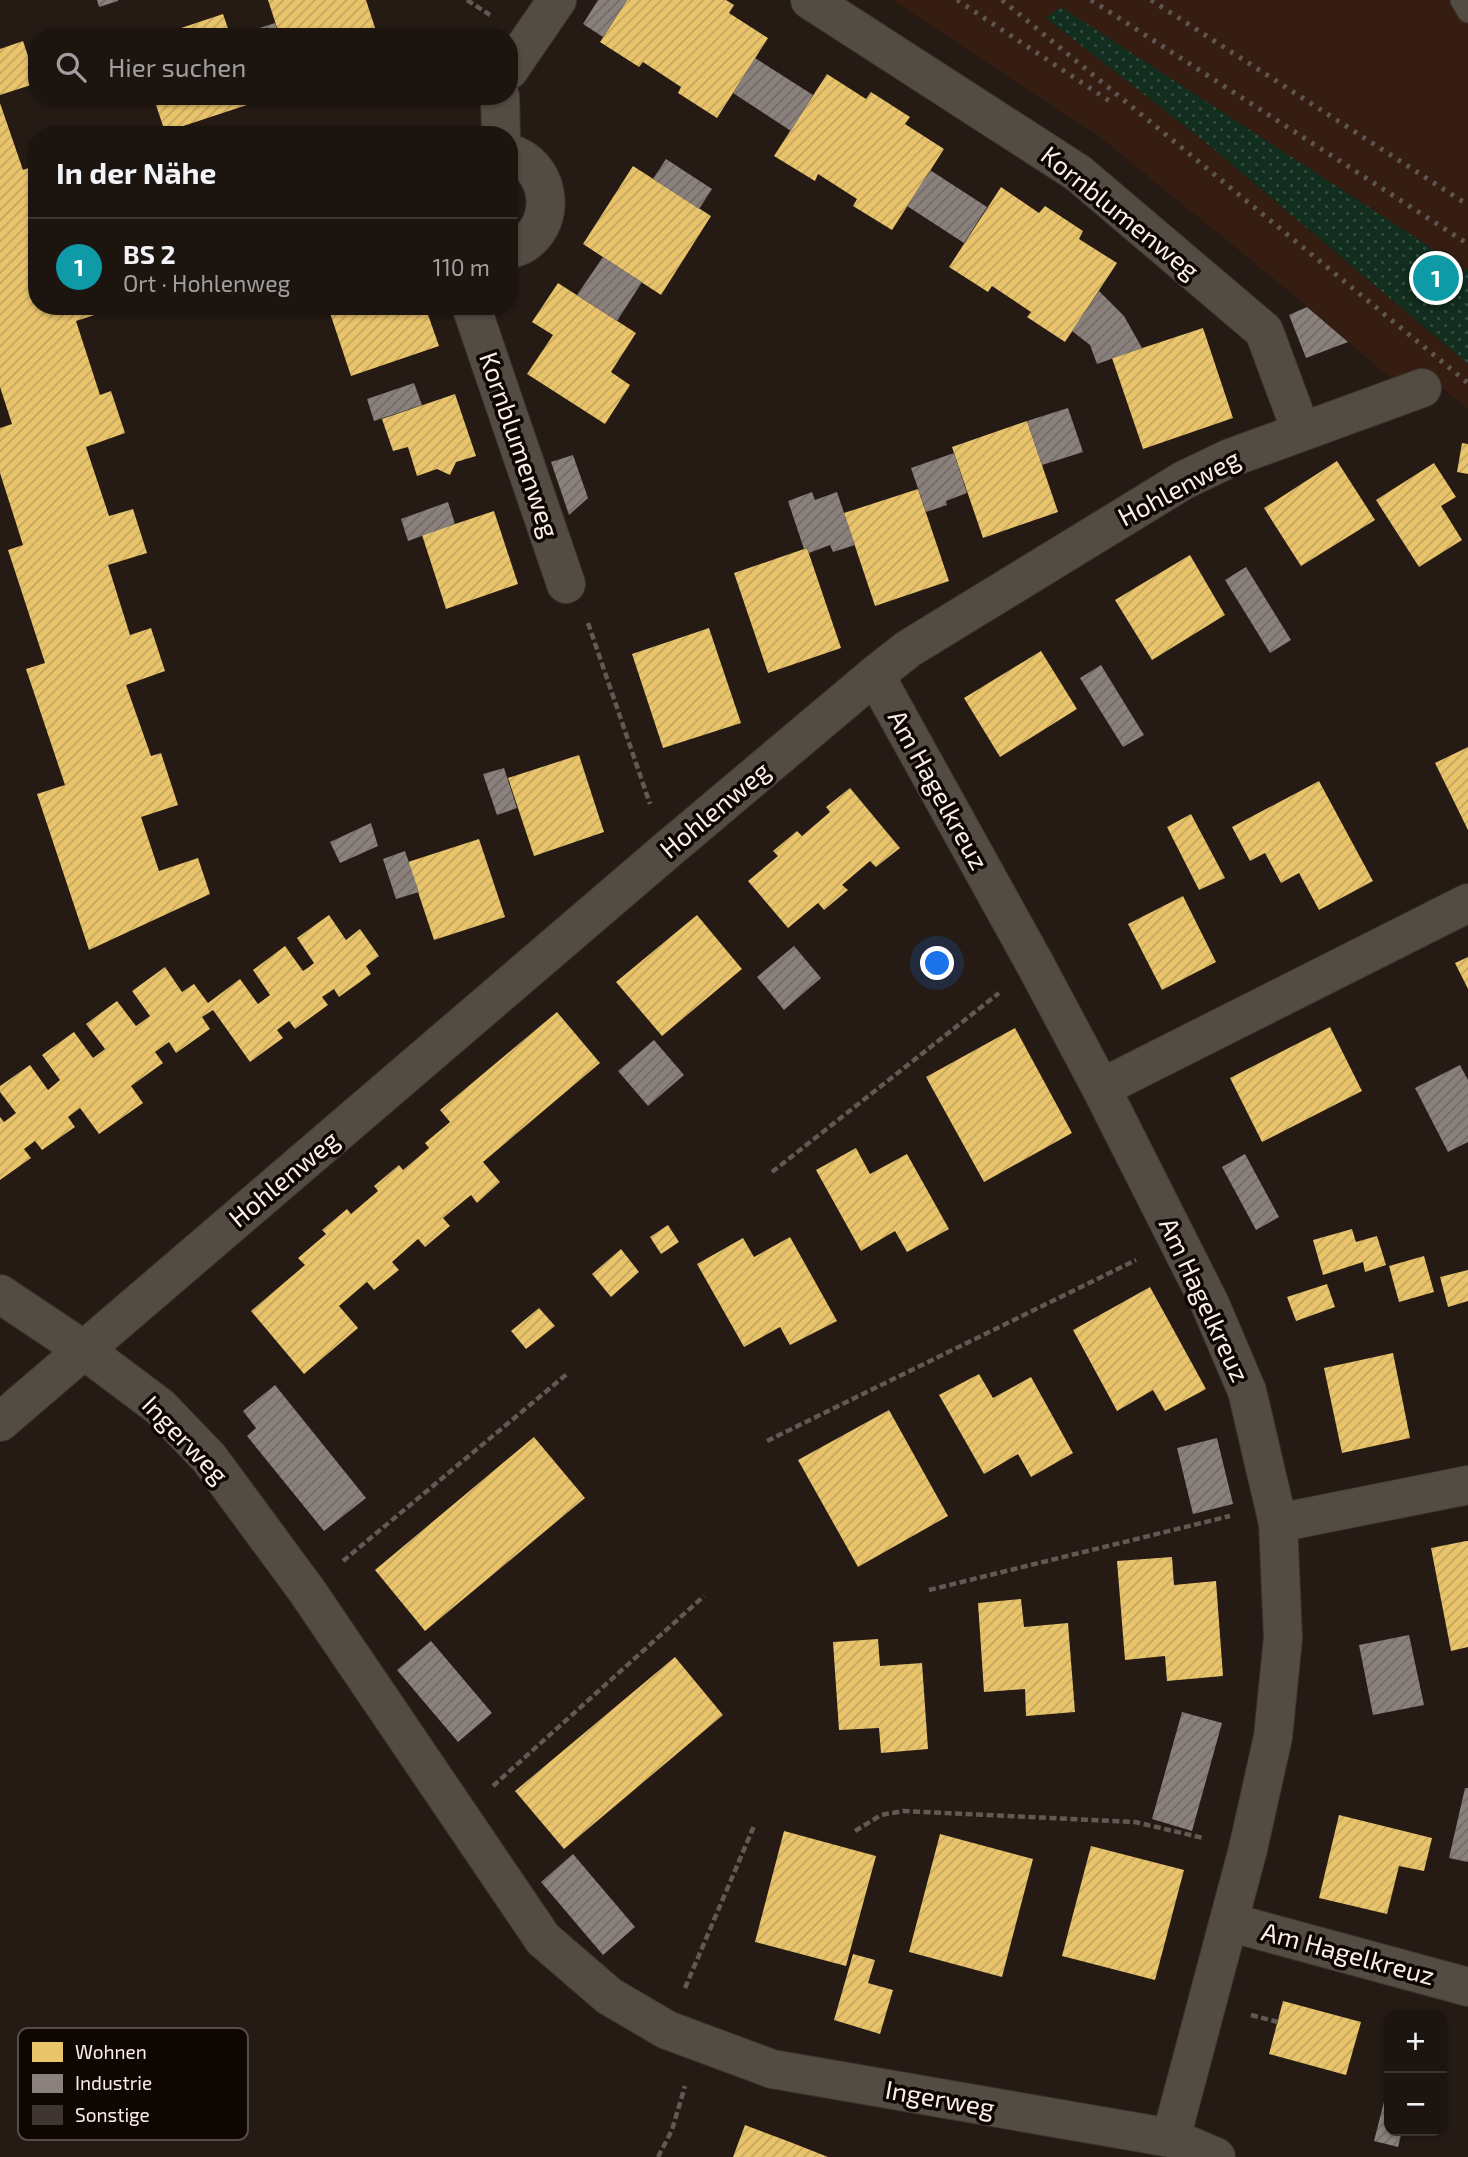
<!DOCTYPE html>
<html lang="de">
<head>
<meta charset="utf-8">
<style>
	:root { --surface:#1c140f; --page:#251d18; --text:#f1f3f6; --muted:#a09e9e; --line:#3a332f; --accent:#b1a39c }
	body { margin:0; font-family:"Exo 2",sans-serif; background:var(--page); color:var(--text) }
	.controls { position:absolute; right:21px; bottom:21px; display:grid; overflow:hidden; border-radius:14px; box-shadow:0 2px 5px #0004 }
	.controls button { width:63px; height:63px; display:grid; place-items:center; padding:0; border:0; border-bottom:2px solid var(--line); background:var(--surface); color:var(--text); font:35px sans-serif }
	.you { position:absolute; left:938px; top:964px; width:24px; height:24px; margin:-18px; border:5px solid #fff; border-radius:50%; background:#1a73e8; box-shadow:0 0 0 10px #1a73e833 }
	.badge { display:grid; place-items:center; width:46px; height:46px; border-radius:50%; background:var(--accent); color:#fff; font-size:23px; font-weight:700 }
	.pin { position:absolute; translate:-50% -50%; border:4px solid #fff; box-shadow:0 2px 7px #0006 }
	.list { margin:0; padding:0; list-style:none }
	h2 { display:flex; justify-content:space-between; align-items:center; height:91px; margin:0; padding:0 28px; font-size:30px }
	h2 small { font-size:23px; font-weight:400; color:var(--muted) }
	.list li { display:grid; grid-template-columns:46px 1fr auto; gap:21px; align-items:center; box-sizing:border-box; height:98px; padding:0 28px; border-top:2px solid var(--line) }
	.list b { display:block; font-size:26px; white-space:nowrap }
	.list p { margin:0; font-size:23px; white-space:nowrap; color:var(--muted) }
	.list em { font-size:23px; font-style:normal; color:var(--muted) }
	.icon { flex:none; width:38px; height:38px; fill:none; stroke:currentColor; stroke-width:2; stroke-linecap:round; stroke-linejoin:round }
	.map { position:relative; flex:none; width:1468px; height:2157px; overflow:hidden }
	.search { position:absolute; background:var(--surface); box-shadow:0 2px 5px #0004; left:28px; top:28px; width:490px; height:77px; display:flex; align-items:center; gap:18px; box-sizing:border-box; padding:0 24px; border-radius:28px; color:var(--muted); font-size:26px }
	.panel { position:absolute; background:var(--surface); box-shadow:0 2px 5px #0004; left:28px; top:126px; width:490px; height:189px; border-radius:28px }
	.map>svg:first-child { display:block }
	.built { fill:#351d11 }
	.green { fill:url(#green-dots) }
	.homes { fill:url(#homes-hatch) }
	.industry { fill:url(#industry-hatch) }
	.building { fill:url(#building-hatch) }
	.lines { fill:none; stroke-linecap:round; stroke-linejoin:round }
	.service-casing { stroke:#3d342f; stroke-width:23 }
	.minor-casing { stroke:#3d342f; stroke-width:40 }
	.path { stroke:#605a52; stroke-width:4.5; stroke-dasharray:7 3.5; stroke-linecap:butt }
	.service { stroke:#534c43; stroke-width:21 }
	.minor { stroke:#534c43; stroke-width:38 }
	.rail { stroke:#5d5650; stroke-width:5; stroke-dasharray:3.5 7; stroke-linecap:butt }
	.labels { text-anchor:middle; stroke-width:7; stroke-linejoin:round; paint-order:stroke }
	.street-label { font-size:26px; fill:#fcede6; stroke:#0e0603 }
	.key { fill:#0e0603; stroke:#554b47; stroke-width:2 }
	.key-label { font-size:19px; fill:#fcede6 }
</style>
</head>
<body>
<div class="map">
<svg width="1468" height="2157" viewBox="0 0 1468 2157">
	<defs>
		<pattern id="green-dots" width="8" height="8" patternUnits="userSpaceOnUse" patternTransform="scale(1.75)"><rect width="8" height="8" fill="#112e1f"/><path d="M2 2h.1M6 6h.1" fill="none" stroke="#354d40" stroke-width="1.8" stroke-linecap="round"/></pattern>
		<pattern id="homes-hatch" width="6" height="6" patternUnits="userSpaceOnUse" patternTransform="scale(1.75)"><rect width="6" height="6" fill="#e9c46a"/><path d="M-1 1l2-2M0 6l6-6M5 7l2-2" fill="none" stroke="#c2a561"/></pattern>
		<pattern id="industry-hatch" width="6" height="6" patternUnits="userSpaceOnUse" patternTransform="scale(1.75)"><rect width="6" height="6" fill="#8a817c"/><path d="M-1 1l2-2M0 6l6-6M5 7l2-2" fill="none" stroke="#716a66"/></pattern>
		<pattern id="building-hatch" width="6" height="6" patternUnits="userSpaceOnUse" patternTransform="scale(1.75)"><rect width="6" height="6" fill="#3e3530"/><path d="M-1 1l2-2M0 6l6-6M5 7l2-2" fill="none" stroke="#514944"/></pattern>
	</defs>
	<rect width="100%" height="100%" fill="#251a14"/>
	<path class="built" d="M 892,0 L 1468,0 L 1468,272 L 1061,8 L 1047,18 L 1204,141 L 1468,364 L 1468,409 L 1440,386 L 1405,391 L 1301,301 L 1096,134 Z"/>
	<path class="green" d="M 1061,7 L 1468,272 L 1468,364 L 1204,141 L 1046,18 Z"/>
	<g class="homes">
		<path d="M 268,0 L 366,0 L 378,37 L 280,37 Z"/>
		<path d="M 627,0 L 726,0 L 734,5 L 729,13 L 768,38 L 717,118 L 678,93 L 681,87 L 643,62 L 639,67 L 600,42 Z"/>
		<path d="M 223,14 L 231,37 L 157,37 L 163,34 Z"/>
		<path d="M 23,41 L 37,83 L 0,95 L 0,49 Z"/>
		<path d="M 827,74 L 866,99 L 871,92 L 910,117 L 905,124 L 944,149 L 892,230 L 853,206 L 857,199 L 818,174 L 815,181 L 774,156 Z"/>
		<path d="M 153,96 L 251,96 L 253,103 L 165,132 Z"/>
		<path d="M 0,103 L 23,170 L 37,165 L 37,306 L 111,306 L 113,309 L 76,321 L 100,395 L 111,391 L 125,433 L 86,447 L 109,516 L 133,509 L 147,553 L 108,565 L 130,635 L 151,628 L 165,671 L 126,685 L 151,756 L 161,753 L 178,805 L 141,817 L 159,871 L 198,858 L 210,894 L 89,950 L 37,794 L 65,785 L 26,669 L 45,663 L 8,550 L 23,545 L 0,473 L 0,428 L 12,424 L 0,387 Z"/>
		<path d="M 633,166 L 711,216 L 661,295 L 583,244 Z"/>
		<path d="M 1001,187 L 1039,213 L 1045,206 L 1083,231 L 1079,239 L 1117,263 L 1065,342 L 1027,317 L 1031,312 L 992,286 L 988,292 L 949,267 Z"/>
		<path d="M 558,283 L 636,333 L 611,372 L 630,385 L 605,424 L 527,374 L 553,335 L 532,322 Z"/>
		<path d="M 339,306 L 425,306 L 439,346 L 351,376 L 329,310 Z"/>
		<path d="M 1203,328 L 1233,418 L 1143,449 L 1112,358 Z"/>
		<path d="M 455,394 L 476,456 L 456,462 L 450,475 L 437,469 L 417,476 L 408,447 L 393,451 L 382,419 Z"/>
		<path d="M 1027,421 L 1058,512 L 983,538 L 952,447 Z"/>
		<path d="M 1462,443 L 1468,444 L 1468,474 L 1457,472 Z"/>
		<path d="M 1337,461 L 1375,520 L 1301,566 L 1264,508 Z"/>
		<path d="M 1434,463 L 1456,497 L 1441,506 L 1462,540 L 1419,567 L 1376,500 Z"/>
		<path d="M 918,489 L 949,581 L 875,606 L 844,513 Z"/>
		<path d="M 494,511 L 518,584 L 446,609 L 422,535 Z"/>
		<path d="M 807,548 L 841,648 L 768,673 L 734,573 Z"/>
		<path d="M 1190,555 L 1225,615 L 1152,660 L 1115,600 Z"/>
		<path d="M 709,628 L 741,723 L 663,748 L 632,654 Z"/>
		<path d="M 1041,651 L 1077,709 L 1000,757 L 964,698 Z"/>
		<path d="M 1468,747 L 1468,830 L 1435,763 Z"/>
		<path d="M 579,755 L 604,832 L 534,856 L 508,778 Z"/>
		<path d="M 1319,781 L 1373,881 L 1319,910 L 1299,873 L 1281,883 L 1265,853 L 1250,861 L 1232,827 Z"/>
		<path d="M 850,788 L 900,848 L 876,867 L 870,861 L 842,885 L 848,890 L 824,910 L 818,903 L 788,928 L 748,881 L 778,856 L 773,851 L 797,831 L 802,836 L 830,812 L 826,807 Z"/>
		<path d="M 1191,814 L 1225,878 L 1199,890 L 1167,827 Z"/>
		<path d="M 479,839 L 505,917 L 434,940 L 408,862 Z"/>
		<path d="M 1183,896 L 1216,962 L 1162,990 L 1128,924 Z"/>
		<path d="M 329,915 L 346,940 L 360,929 L 379,956 L 366,966 L 371,974 L 339,997 L 334,989 L 322,997 L 328,1005 L 295,1029 L 289,1021 L 277,1030 L 283,1038 L 250,1062 L 213,1010 L 202,1017 L 210,1029 L 176,1053 L 169,1042 L 155,1052 L 163,1063 L 131,1086 L 143,1103 L 99,1134 L 80,1108 L 68,1117 L 75,1127 L 42,1150 L 35,1141 L 24,1149 L 31,1158 L 0,1180 L 0,1117 L 4,1122 L 16,1113 L 0,1092 L 0,1086 L 30,1065 L 48,1090 L 60,1080 L 42,1055 L 74,1032 L 93,1058 L 105,1049 L 86,1024 L 117,1001 L 136,1026 L 150,1016 L 132,991 L 165,967 L 182,992 L 194,984 L 208,1003 L 240,979 L 258,1004 L 270,995 L 253,970 L 285,946 L 303,971 L 309,967 L 314,963 L 297,938 Z"/>
		<path d="M 697,915 L 742,969 L 662,1036 L 616,982 Z"/>
		<path d="M 1468,957 L 1468,989 L 1455,963 Z"/>
		<path d="M 557,1012 L 600,1063 L 483,1162 L 500,1182 L 477,1203 L 471,1195 L 443,1218 L 450,1226 L 425,1247 L 418,1239 L 392,1262 L 399,1270 L 374,1290 L 367,1282 L 339,1306 L 358,1328 L 304,1374 L 251,1311 L 305,1265 L 298,1258 L 326,1234 L 322,1230 L 347,1209 L 351,1214 L 378,1191 L 374,1186 L 399,1165 L 403,1170 L 429,1148 L 425,1143 L 450,1122 L 440,1110 Z"/>
		<path d="M 1330,1027 L 1362,1091 L 1262,1142 L 1230,1078 Z"/>
		<path d="M 1015,1028 L 1072,1133 L 984,1182 L 926,1077 Z"/>
		<path d="M 856,1148 L 870,1174 L 907,1154 L 949,1229 L 907,1252 L 895,1231 L 861,1251 L 816,1170 Z"/>
		<path d="M 668,1225 L 679,1242 L 661,1254 L 650,1237 Z"/>
		<path d="M 1352,1229 L 1356,1242 L 1377,1236 L 1386,1265 L 1365,1272 L 1363,1262 L 1323,1275 L 1313,1240 Z"/>
		<path d="M 790,1237 L 837,1321 L 790,1345 L 780,1327 L 744,1347 L 697,1264 L 743,1238 L 754,1257 Z"/>
		<path d="M 621,1249 L 639,1272 L 611,1297 L 592,1274 Z"/>
		<path d="M 1424,1256 L 1434,1292 L 1399,1302 L 1389,1266 Z"/>
		<path d="M 1468,1270 L 1468,1301 L 1448,1307 L 1440,1277 Z"/>
		<path d="M 1327,1284 L 1335,1307 L 1296,1321 L 1287,1297 Z"/>
		<path d="M 1150,1287 L 1206,1389 L 1165,1411 L 1153,1390 L 1117,1411 L 1073,1330 Z"/>
		<path d="M 539,1308 L 555,1326 L 526,1349 L 511,1331 Z"/>
		<path d="M 1393,1353 L 1410,1438 L 1342,1453 L 1324,1368 Z"/>
		<path d="M 979,1374 L 993,1398 L 1031,1377 L 1073,1453 L 1031,1477 L 1018,1454 L 984,1474 L 939,1395 Z"/>
		<path d="M 889,1410 L 948,1516 L 858,1567 L 798,1460 Z"/>
		<path d="M 534,1437 L 585,1498 L 425,1631 L 375,1570 Z"/>
		<path d="M 1466,1541 L 1468,1541 L 1468,1647 L 1451,1651 L 1431,1548 Z"/>
		<path d="M 1172,1557 L 1174,1585 L 1216,1581 L 1223,1676 L 1167,1681 L 1165,1656 L 1125,1660 L 1117,1561 Z"/>
		<path d="M 1021,1599 L 1024,1627 L 1068,1623 L 1075,1712 L 1026,1716 L 1025,1689 L 984,1692 L 978,1603 Z"/>
		<path d="M 878,1639 L 880,1666 L 922,1663 L 928,1749 L 881,1753 L 879,1728 L 839,1730 L 833,1642 Z"/>
		<path d="M 675,1657 L 723,1715 L 564,1849 L 515,1791 Z"/>
		<path d="M 1339,1815 L 1432,1838 L 1424,1871 L 1399,1866 L 1387,1914 L 1319,1898 Z"/>
		<path d="M 784,1831 L 876,1856 L 846,1966 L 755,1942 Z"/>
		<path d="M 940,1834 L 1033,1859 L 1002,1977 L 909,1952 Z"/>
		<path d="M 1091,1846 L 1184,1870 L 1155,1980 L 1062,1956 Z"/>
		<path d="M 853,1954 L 875,1960 L 868,1983 L 893,1990 L 880,2034 L 834,2020 Z"/>
		<path d="M 1283,2001 L 1361,2022 L 1346,2075 L 1269,2054 Z"/>
		<path d="M 745,2125 L 790,2142 L 828,2157 L 733,2157 Z"/>
	</g>
	<g class="industry">
		<path d="M 97,0 L 118,0 L 118,1 L 99,7 Z"/>
		<path d="M 598,0 L 627,0 L 603,37 L 583,24 Z"/>
		<path d="M 275,23 L 280,37 L 235,37 L 235,36 Z"/>
		<path d="M 755,58 L 813,95 L 791,131 L 733,93 Z"/>
		<path d="M 666,159 L 712,189 L 699,209 L 653,179 Z"/>
		<path d="M 930,170 L 987,207 L 964,243 L 907,206 Z"/>
		<path d="M 603,257 L 642,282 L 617,321 L 577,295 Z"/>
		<path d="M 1099,291 L 1124,316 L 1142,348 L 1097,364 L 1090,345 L 1072,331 Z"/>
		<path d="M 1307,307 L 1348,342 L 1306,358 L 1289,315 Z"/>
		<path d="M 414,383 L 422,405 L 374,421 L 367,399 Z"/>
		<path d="M 1068,408 L 1083,452 L 1042,465 L 1027,421 Z"/>
		<path d="M 954,453 L 967,493 L 946,501 L 947,505 L 926,512 L 911,468 Z"/>
		<path d="M 573,455 L 588,498 L 569,515 L 551,462 Z"/>
		<path d="M 812,492 L 815,500 L 837,492 L 855,545 L 833,552 L 830,545 L 809,553 L 807,548 L 804,549 L 788,501 Z"/>
		<path d="M 448,502 L 455,524 L 408,541 L 401,519 Z"/>
		<path d="M 1246,567 L 1291,640 L 1270,653 L 1225,580 Z"/>
		<path d="M 1101,665 L 1144,735 L 1123,747 L 1080,678 Z"/>
		<path d="M 504,768 L 517,808 L 497,815 L 483,774 Z"/>
		<path d="M 371,823 L 378,846 L 340,863 L 330,842 Z"/>
		<path d="M 405,851 L 419,892 L 396,899 L 383,859 Z"/>
		<path d="M 794,946 L 821,978 L 784,1010 L 757,977 Z"/>
		<path d="M 654,1040 L 684,1075 L 648,1106 L 618,1071 Z"/>
		<path d="M 1460,1065 L 1468,1080 L 1468,1142 L 1448,1152 L 1415,1088 Z"/>
		<path d="M 1245,1154 L 1279,1217 L 1256,1230 L 1222,1167 Z"/>
		<path d="M 275,1385 L 366,1498 L 324,1531 L 247,1436 L 256,1428 L 243,1411 Z"/>
		<path d="M 1217,1438 L 1233,1504 L 1193,1514 L 1177,1448 Z"/>
		<path d="M 1409,1635 L 1424,1705 L 1373,1715 L 1359,1645 Z"/>
		<path d="M 431,1641 L 492,1713 L 458,1742 L 397,1670 Z"/>
		<path d="M 1182,1712 L 1222,1723 L 1192,1831 L 1152,1819 Z"/>
		<path d="M 1465,1788 L 1468,1788 L 1468,1862 L 1449,1858 Z"/>
		<path d="M 573,1854 L 635,1927 L 603,1955 L 541,1882 Z"/>
		<path d="M 1388,2086 L 1389,2131 L 1402,2131 L 1398,2147 L 1374,2141 Z"/>
	</g>
	<circle class="building" cx="1436" cy="279" r="8"/>
	<g class="lines">
		<defs>
			<path id="service" d="M 1461,0 L 1468,12"/>
			<g id="minor">
				<path d="M 810,0 L 1078,173 L 1264,331 L 1301,431"/>
				<path d="M 509,70 L 557,0"/>
				<path d="M 500,96 L 501,135"/>
				<path d="M 509,153 C 549,164 559,219 525,243 C 521,246 514,248 509,250"/>
				<path d="M 471,306 L 566,584"/>
				<path d="M 875,675 L 1035,964 L 1101,1088 L 1210,1304 L 1247,1391 L 1278,1523 L 1283,1638 L 1273,1737 L 1248,1849 L 1171,2138"/>
				<path d="M 1101,1088 L 1468,903"/>
				<path d="M 0,1294 L 84,1350 L 160,1407 L 209,1458 L 307,1591 L 543,1939 L 609,1996 L 667,2030 L 772,2069 L 1171,2138 L 1216,2157"/>
				<path d="M 0,1422 L 666,851 L 875,675 L 908,649 L 1184,480 L 1230,458 L 1422,388"/>
				<path d="M 1278,1523 L 1468,1485"/>
				<path d="M 1229,1922 L 1468,1987"/>
			</g>
		</defs>
		<use href="#service" class="service-casing"/>
		<use href="#minor" class="minor-casing"/>
		<g class="path">
			<path d="M 467,0 L 490,15"/>
			<path d="M 588,623 L 650,804"/>
			<path d="M 772,1172 L 999,993"/>
			<path d="M 767,1441 L 1136,1260"/>
			<path d="M 343,1561 L 567,1374"/>
			<path d="M 929,1590 L 1230,1516"/>
			<path d="M 493,1786 L 704,1596"/>
			<path d="M 855,1831 L 881,1815 L 903,1811 L 1135,1822 L 1203,1838"/>
			<path d="M 685,1988 L 754,1826"/>
			<path d="M 1251,2015 L 1278,2022"/>
			<path d="M 658,2157 L 672,2130 L 685,2086"/>
		</g>
		<use href="#service" class="service"/>
		<use href="#minor" class="minor"/>
		<g class="rail">
			<path d="M 957,0 L 1114,104"/>
			<path d="M 1002,0 L 1468,383"/>
			<path d="M 1091,0 L 1468,244"/>
			<path d="M 1151,0 L 1468,205"/>
		</g>
	</g>
	<g class="labels">
		<g class="street-label">
			<text transform="translate(1120 213) rotate(39)" y="9">Kornblumenweg</text>
			<text transform="translate(519 445) rotate(71)" y="9">Kornblumenweg</text>
			<text transform="translate(1179 488) rotate(-28)" y="9">Hohlenweg</text>
			<text transform="translate(938 790) rotate(61)" y="9">Am Hagelkreuz</text>
			<text transform="translate(715 810) rotate(-40)" y="9">Hohlenweg</text>
			<text transform="translate(284 1179) rotate(-40)" y="9">Hohlenweg</text>
			<text transform="translate(1204 1300) rotate(65)" y="9">Am Hagelkreuz</text>
			<text transform="translate(185 1440) rotate(46)" y="9">Ingerweg</text>
			<text transform="translate(1348 1954) rotate(15)" y="9">Am Hagelkreuz</text>
			<text transform="translate(940 2099) rotate(10)" y="9">Ingerweg</text>
		</g>
	</g>
	<rect x="18" y="2028" width="230" height="112" rx="10" class="key"/>
	<rect x="32" y="2042" width="31" height="20" fill="#e9c46a"/>
	<rect x="32" y="2074" width="31" height="19" fill="#8a817c"/>
	<rect x="32" y="2105" width="31" height="20" fill="#3e3530"/>
	<g class="key-label">
		<text x="75" y="2059">Wohnen</text>
		<text x="75" y="2090">Industrie</text>
		<text x="75" y="2122">Sonstige</text>
	</g>
</svg>
<div class="controls">
<button>+</button>
<button>−</button>
</div>
<div class="you"></div>
<div class="pin badge" style="left:1436px;top:278px;background:#0f9aa8">1</div>
<div class="search"><svg class="icon" aria-label="search" viewBox="0 0 24 24"><circle cx="10" cy="10" r="6"/><path d="M15 15l6 6"/></svg>Hier suchen</div>
<section class="panel">
<h2>In der Nähe<small></small></h2>
<ul class="list">
<li><span class="badge" style="background:#0f9aa8">1</span><div><b>BS 2</b><p>Ort · Hohlenweg</p></div><em>110 m</em></li>
</ul>
</section>
</div>
</body>
</html>
